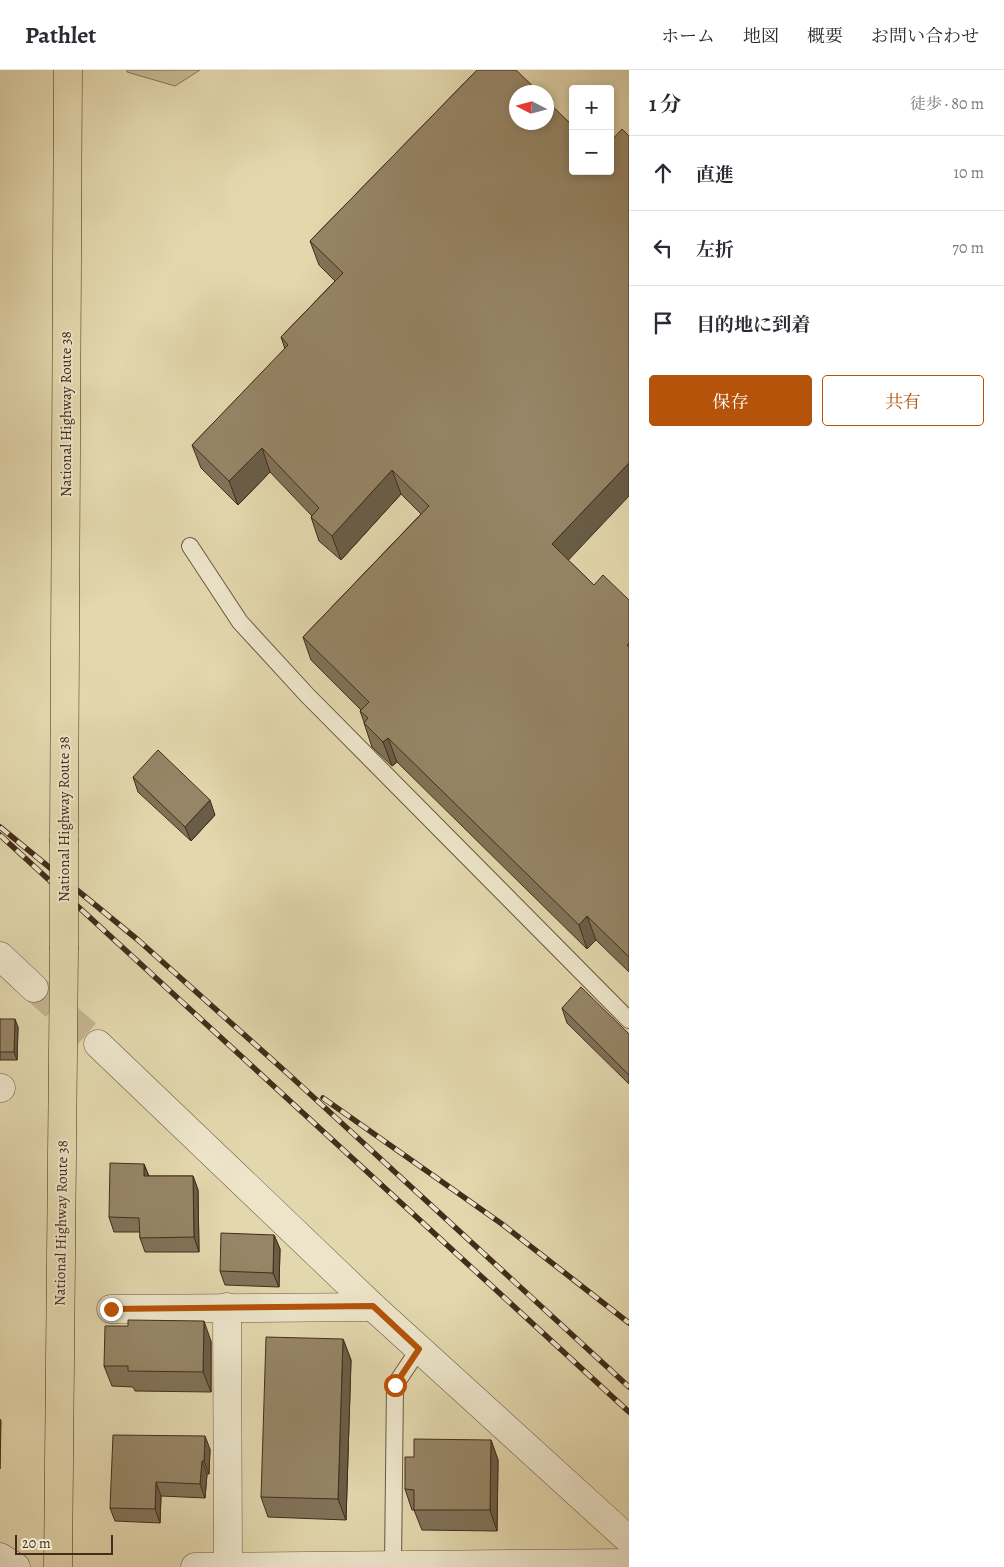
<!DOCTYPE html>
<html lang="ja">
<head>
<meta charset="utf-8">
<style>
	:root { --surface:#fff; --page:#f2f2f3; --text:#2b2b33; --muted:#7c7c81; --line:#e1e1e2; --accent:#b45309 }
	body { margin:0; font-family:Alegreya,"Noto Serif JP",serif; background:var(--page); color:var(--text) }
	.controls { position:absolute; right:15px; top:15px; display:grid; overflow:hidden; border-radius:5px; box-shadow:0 2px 8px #0003 }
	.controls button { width:45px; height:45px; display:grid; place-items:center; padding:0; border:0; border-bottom:1px solid var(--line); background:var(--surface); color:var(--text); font:25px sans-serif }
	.compass { position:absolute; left:509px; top:15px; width:45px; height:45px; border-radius:50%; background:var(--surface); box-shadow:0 2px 8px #0003; rotate:276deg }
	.scale { position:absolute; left:15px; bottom:12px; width:98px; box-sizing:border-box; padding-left:5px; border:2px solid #422d1a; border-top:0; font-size:14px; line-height:18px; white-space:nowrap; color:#422d1a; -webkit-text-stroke:4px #ede5ca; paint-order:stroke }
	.stop { position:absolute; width:15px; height:15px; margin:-11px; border:4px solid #b45309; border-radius:50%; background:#fff }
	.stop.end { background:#b45309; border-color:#fff; box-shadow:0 1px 5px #0008 }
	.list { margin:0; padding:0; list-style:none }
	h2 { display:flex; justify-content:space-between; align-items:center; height:65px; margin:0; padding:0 20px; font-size:21px }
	h2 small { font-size:16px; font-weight:400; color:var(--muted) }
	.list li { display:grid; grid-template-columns:32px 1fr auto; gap:15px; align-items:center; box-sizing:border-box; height:75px; padding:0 20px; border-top:1px solid var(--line) }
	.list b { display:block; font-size:19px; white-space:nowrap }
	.list em { font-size:16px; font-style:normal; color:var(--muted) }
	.actions { display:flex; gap:10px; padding:15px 20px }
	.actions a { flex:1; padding:11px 0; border:1px solid var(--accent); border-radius:5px; text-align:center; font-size:18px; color:var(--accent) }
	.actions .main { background:var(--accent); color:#fff }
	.icon { flex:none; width:28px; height:28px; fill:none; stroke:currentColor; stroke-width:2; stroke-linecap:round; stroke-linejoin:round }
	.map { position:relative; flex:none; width:629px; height:1497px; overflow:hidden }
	header { display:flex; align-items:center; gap:30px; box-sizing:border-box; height:70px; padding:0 25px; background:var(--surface); border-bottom:1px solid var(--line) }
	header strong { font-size:24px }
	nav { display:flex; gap:28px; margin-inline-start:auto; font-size:18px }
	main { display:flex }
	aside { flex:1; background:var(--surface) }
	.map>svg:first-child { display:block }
	.green { fill:#c8ba94; stroke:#857457 }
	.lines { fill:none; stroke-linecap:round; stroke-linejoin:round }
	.street-tunnel { stroke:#c3b590; stroke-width:28; stroke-dasharray:28 14; stroke-linecap:butt }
	.lane-casing { stroke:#6a583f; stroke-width:18 }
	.street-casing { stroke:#6a583f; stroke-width:29 }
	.highway-casing { stroke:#422d1a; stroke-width:29 }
	.lane { stroke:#ede5ca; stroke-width:16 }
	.street { stroke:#ede5ca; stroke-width:28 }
	.highway { stroke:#e3d7ad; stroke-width:28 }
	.rail-casing { stroke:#422d1a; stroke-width:5.5 }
	.rail { stroke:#ede5ca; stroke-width:4; stroke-dasharray:11; stroke-linecap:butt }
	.highway-bridge-casing { stroke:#422d1a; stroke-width:29; stroke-linecap:butt }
	.highway-bridge { stroke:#e3d7ad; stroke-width:28 }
	.wall { fill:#817258; stroke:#422d1a }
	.shaded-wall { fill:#695d47; stroke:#422d1a }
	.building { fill:#968566; stroke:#422d1a }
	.route { stroke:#b45309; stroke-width:6 }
	.labels { text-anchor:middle; stroke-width:4; stroke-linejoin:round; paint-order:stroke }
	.street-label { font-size:15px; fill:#422d1a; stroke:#ede5ca }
</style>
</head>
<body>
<header>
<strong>Pathlet</strong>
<nav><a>ホーム</a><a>地図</a><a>概要</a><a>お問い合わせ</a></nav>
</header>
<main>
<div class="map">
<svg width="629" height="1497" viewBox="0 0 629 1497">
	<rect width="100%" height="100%" fill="#e3d7ad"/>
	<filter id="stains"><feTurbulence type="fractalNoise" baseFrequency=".004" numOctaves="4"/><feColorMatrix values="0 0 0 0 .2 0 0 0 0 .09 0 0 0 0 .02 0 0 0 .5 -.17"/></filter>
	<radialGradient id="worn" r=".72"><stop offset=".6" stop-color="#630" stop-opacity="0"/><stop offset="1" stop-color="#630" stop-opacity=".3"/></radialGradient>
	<path class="green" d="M 127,0 L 200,0 L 175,16 L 127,2 Z"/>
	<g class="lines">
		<path class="street-tunnel" d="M 34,918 L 98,974"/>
		<defs>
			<g id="lane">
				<path d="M 190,476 L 240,552 L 307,625 L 629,950"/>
				<path d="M 393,1495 L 395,1315 L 419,1279"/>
			</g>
			<g id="street">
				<path d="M 0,886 L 34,918"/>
				<path d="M 98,974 L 373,1237 L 629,1470"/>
				<path d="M 0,1018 L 1,1018"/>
				<path d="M 227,1237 L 228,1497"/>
				<path d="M 111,1239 L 373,1237"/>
				<path d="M 0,1487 L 16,1497"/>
				<path d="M 195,1497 L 629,1493"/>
			</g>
			<g id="highway">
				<path d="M 64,769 L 68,0"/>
				<path d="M 58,1497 L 64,879"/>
			</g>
		</defs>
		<use href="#lane" class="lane-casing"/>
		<use href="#street" class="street-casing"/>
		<use href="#highway" class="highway-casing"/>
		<use href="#lane" class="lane"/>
		<use href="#street" class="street"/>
		<use href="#highway" class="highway"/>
		<defs>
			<g id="rail">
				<path d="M 0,757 L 138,870 L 286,1002 L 629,1317"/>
				<path d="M 0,765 L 629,1342"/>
				<path d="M 323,1028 L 502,1154 L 629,1253"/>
			</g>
		</defs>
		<use href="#rail" class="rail-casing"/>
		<use href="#rail" class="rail"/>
		<defs>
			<path id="highway-bridge" d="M 64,879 L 64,769"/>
		</defs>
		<use href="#highway-bridge" class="highway-bridge-casing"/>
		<use href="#highway-bridge" class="highway-bridge"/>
	</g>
	<g class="wall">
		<path d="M 477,0 L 568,490 L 594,515 L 629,530 L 629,902 L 596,870 L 587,879 L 397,692 L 392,696 L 372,677 L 364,653 L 364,652 L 360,641 L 361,640 L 311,590 L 303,567 L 421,444 L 401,424 L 341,490 L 319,471 L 311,447 L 312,446 L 270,402 L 238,435 L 201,398 L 192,375 L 285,279 L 281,267 L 335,211 L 319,195 L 310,171 Z"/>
		<path d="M 133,707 L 215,745 L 191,771 L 138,722 Z"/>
		<path d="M 562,938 L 629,964 L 629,1014 L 567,953 Z"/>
		<path d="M 0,949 L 18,957 L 17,990 L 0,990 Z"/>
		<path d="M 144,1094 L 149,1106 L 193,1106 L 198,1120 L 199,1182 L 145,1182 L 140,1168 L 140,1162 L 114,1162 L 109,1147 Z"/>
		<path d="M 274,1165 L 280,1179 L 279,1217 L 225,1215 L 220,1201 Z"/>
		<path d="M 343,1269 L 351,1290 L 346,1450 L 268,1447 L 261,1427 Z"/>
		<path d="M 211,1271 L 211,1322 L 135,1321 L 133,1317 L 112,1316 L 104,1296 Z"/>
		<path d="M 491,1370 L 498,1390 L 497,1461 L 422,1460 L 414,1440 L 412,1440 L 405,1419 L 414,1387 Z"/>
		<path d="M 210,1379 L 209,1404 L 207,1404 L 205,1428 L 161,1426 L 160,1453 L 115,1451 L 110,1438 Z"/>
	</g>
	<g class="shaded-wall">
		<path d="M 262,378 L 270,402 L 238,435 L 229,411 Z"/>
		<path d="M 629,393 L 629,426 L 561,498 L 552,474 Z"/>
		<path d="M 392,400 L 401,424 L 341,490 L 332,466 Z"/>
		<path d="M 388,668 L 397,692 L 392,696 L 383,672 Z"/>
		<path d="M 210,730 L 215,745 L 191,771 L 185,757 Z"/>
		<path d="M 587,846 L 596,870 L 587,879 L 579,855 Z"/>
		<path d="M 15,949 L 18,957 L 17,990 L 14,982 Z"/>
		<path d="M 144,1094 L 149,1108 L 144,1106 Z"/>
		<path d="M 193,1106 L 198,1120 L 199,1182 L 194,1167 Z"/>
		<path d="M 274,1165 L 280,1179 L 279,1217 L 273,1203 Z"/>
		<path d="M 204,1251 L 211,1271 L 211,1322 L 203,1302 Z"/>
		<path d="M 343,1269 L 351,1290 L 346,1450 L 338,1429 Z"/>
		<path d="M 0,1349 L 1,1351 L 0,1399 Z"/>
		<path d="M 205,1366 L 210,1379 L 209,1404 L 204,1391 Z"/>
		<path d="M 491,1370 L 498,1390 L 497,1461 L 490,1440 Z"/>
		<path d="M 202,1391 L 207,1404 L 205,1428 L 200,1414 Z"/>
		<path d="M 156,1412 L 161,1426 L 160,1453 L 155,1439 Z"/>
	</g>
	<g class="building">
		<path d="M 477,0 L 516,0 L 539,22 L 516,22 L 516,52 L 546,52 L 546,30 L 573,56 L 573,101 L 610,101 L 610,72 L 622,59 L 629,66 L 629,393 L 552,474 L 594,515 L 603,505 L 629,530 L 629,573 L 627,575 L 629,577 L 629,887 L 587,846 L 579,855 L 388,668 L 383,672 L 364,653 L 368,648 L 360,641 L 369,632 L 303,567 L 429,436 L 392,400 L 332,466 L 311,447 L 319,438 L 262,378 L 229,411 L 192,375 L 288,275 L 281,267 L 343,203 L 310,171 Z"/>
		<path d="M 158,680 L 210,730 L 185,757 L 133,707 Z"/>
		<path d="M 581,917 L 629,964 L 629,1005 L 562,938 Z"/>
		<path d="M 0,949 L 15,949 L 14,982 L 0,982 Z"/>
		<path d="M 110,1093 L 144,1094 L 144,1106 L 193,1106 L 194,1167 L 140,1168 L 139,1148 L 109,1147 Z"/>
		<path d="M 221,1163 L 274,1165 L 273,1203 L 220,1201 Z"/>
		<path d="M 128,1250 L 204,1251 L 203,1302 L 128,1301 L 128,1296 L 104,1296 L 105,1256 L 128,1256 Z"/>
		<path d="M 266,1267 L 343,1269 L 338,1429 L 261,1427 Z"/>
		<path d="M 113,1365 L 205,1366 L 204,1391 L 202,1391 L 200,1414 L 156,1412 L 155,1439 L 110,1438 Z"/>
		<path d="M 414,1369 L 491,1370 L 490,1440 L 414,1440 L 414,1420 L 405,1419 L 405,1387 L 414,1387 Z"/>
	</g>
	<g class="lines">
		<path class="route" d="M 111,1239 L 373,1236 L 419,1279 L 395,1315"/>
	</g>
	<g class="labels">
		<g class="street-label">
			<text transform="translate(66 344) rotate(-90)" y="5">National Highway Route 38</text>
			<text transform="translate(64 749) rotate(-90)" y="5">National Highway Route 38</text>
			<text transform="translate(61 1153) rotate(-89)" y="5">National Highway Route 38</text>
		</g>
	</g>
	<rect width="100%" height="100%" filter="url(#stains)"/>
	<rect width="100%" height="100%" fill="url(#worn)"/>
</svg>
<div class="controls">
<button>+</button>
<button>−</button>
</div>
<svg class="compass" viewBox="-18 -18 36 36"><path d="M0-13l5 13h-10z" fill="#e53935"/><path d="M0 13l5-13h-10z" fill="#7c7c81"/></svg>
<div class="scale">20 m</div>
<div class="stop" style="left:395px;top:1315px"></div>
<div class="stop end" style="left:111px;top:1239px"></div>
</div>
<aside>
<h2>1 分<small>徒歩 · 80 m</small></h2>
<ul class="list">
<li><svg class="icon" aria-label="ahead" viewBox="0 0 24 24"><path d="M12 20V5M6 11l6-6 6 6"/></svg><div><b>直進</b></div><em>10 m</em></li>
<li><svg class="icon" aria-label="left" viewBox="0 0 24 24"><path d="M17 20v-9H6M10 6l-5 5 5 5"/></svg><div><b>左折</b></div><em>70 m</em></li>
<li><svg class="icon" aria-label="arrive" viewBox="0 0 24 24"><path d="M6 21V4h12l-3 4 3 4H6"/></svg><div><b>目的地に到着</b></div></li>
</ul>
<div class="actions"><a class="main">保存</a><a>共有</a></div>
</aside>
</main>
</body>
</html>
